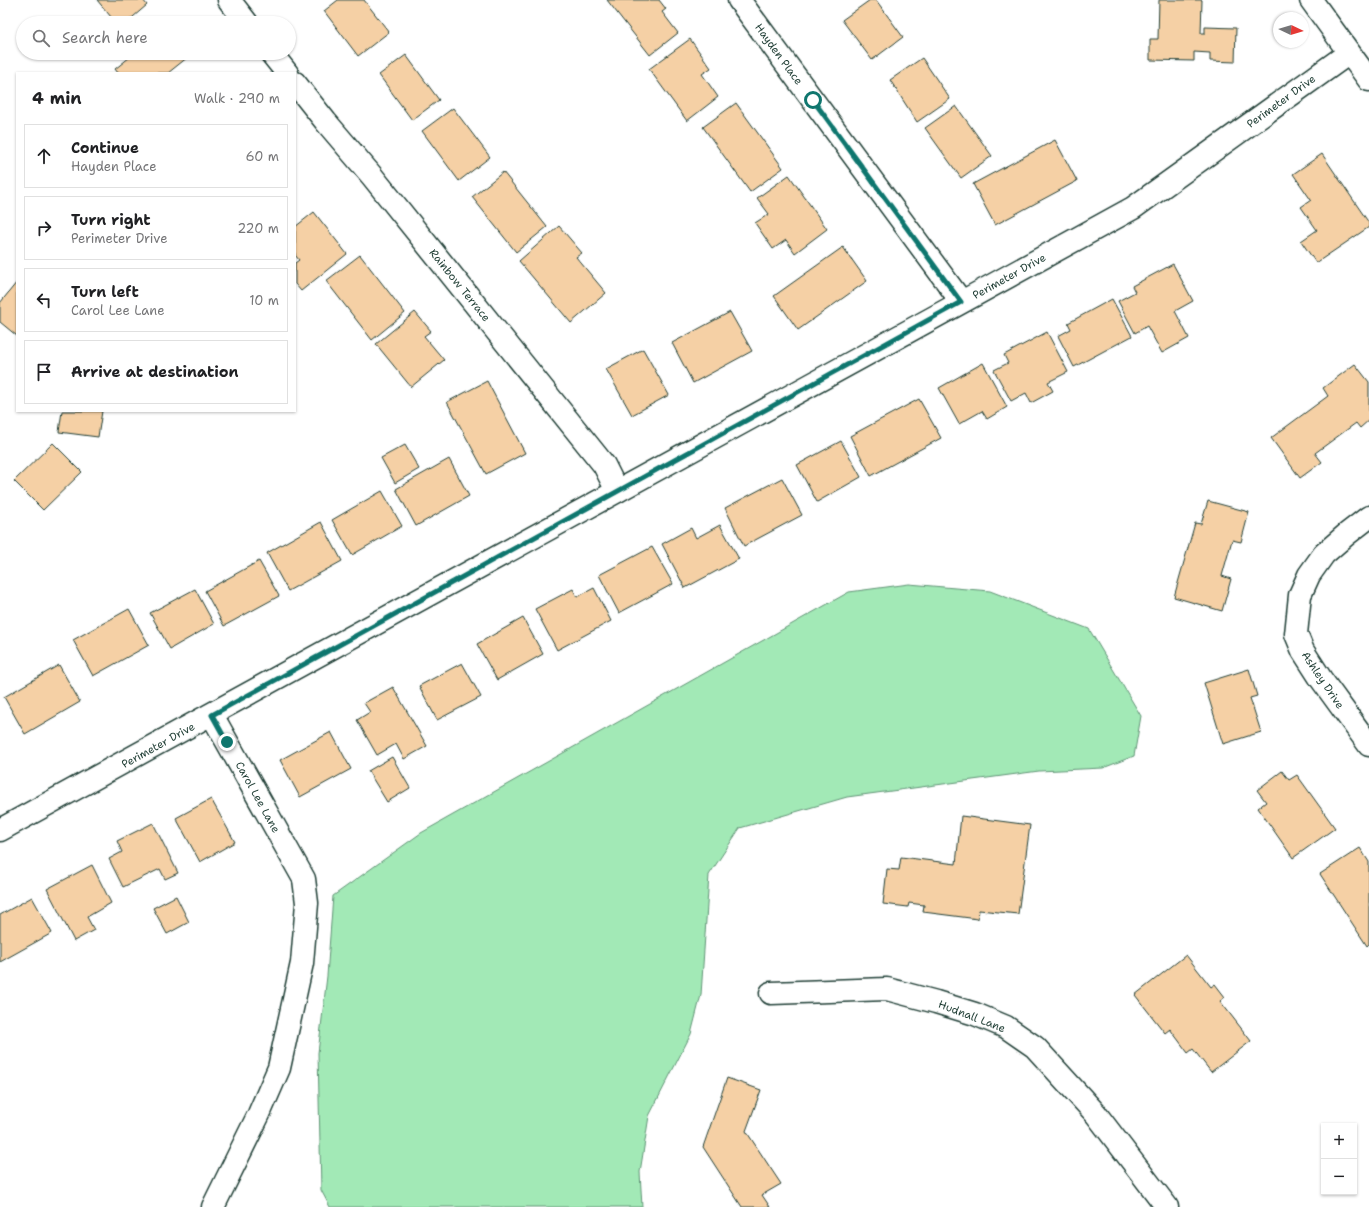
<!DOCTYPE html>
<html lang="en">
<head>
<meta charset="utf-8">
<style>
	:root { --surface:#fff; --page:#f2f2f2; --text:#202124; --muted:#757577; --line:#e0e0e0 }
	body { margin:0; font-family:"Shantell Sans",sans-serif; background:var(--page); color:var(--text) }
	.controls { position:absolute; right:12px; bottom:12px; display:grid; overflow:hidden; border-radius:0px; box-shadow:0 1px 3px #0004 }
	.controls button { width:36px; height:36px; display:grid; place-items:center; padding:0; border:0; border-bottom:1px solid var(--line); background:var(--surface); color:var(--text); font:20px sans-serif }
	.compass { position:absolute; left:1273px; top:12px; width:36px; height:36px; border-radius:50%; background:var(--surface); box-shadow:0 1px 3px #0004; rotate:94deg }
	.stop { position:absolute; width:12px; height:12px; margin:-9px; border:3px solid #0f766e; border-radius:50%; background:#fff }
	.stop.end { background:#0f766e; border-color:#fff; box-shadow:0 1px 4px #0008 }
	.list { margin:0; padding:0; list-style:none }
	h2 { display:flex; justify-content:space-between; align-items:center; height:52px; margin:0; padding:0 16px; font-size:17px }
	h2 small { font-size:13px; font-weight:400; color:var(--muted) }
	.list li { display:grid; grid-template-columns:26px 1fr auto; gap:12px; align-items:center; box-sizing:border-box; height:64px; margin:0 8px 8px; padding:0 8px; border:1px solid var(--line); border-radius:0px }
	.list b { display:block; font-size:15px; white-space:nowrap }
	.list p { margin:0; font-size:13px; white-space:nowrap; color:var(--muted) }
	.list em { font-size:13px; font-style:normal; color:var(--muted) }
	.icon { flex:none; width:22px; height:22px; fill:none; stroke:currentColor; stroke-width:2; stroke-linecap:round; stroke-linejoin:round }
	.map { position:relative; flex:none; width:1369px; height:1207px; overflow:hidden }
	.search { position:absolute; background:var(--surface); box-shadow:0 1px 3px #0004; left:16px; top:16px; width:280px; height:44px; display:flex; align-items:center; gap:10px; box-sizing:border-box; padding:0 14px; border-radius:22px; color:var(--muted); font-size:15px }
	.panel { position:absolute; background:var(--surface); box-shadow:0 1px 3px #0004; left:16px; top:72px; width:280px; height:340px; border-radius:0px }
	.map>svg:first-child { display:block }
	.green { fill:#a2e9b6; stroke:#609375 }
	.building { fill:#f5d0a5; stroke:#1f3d34 }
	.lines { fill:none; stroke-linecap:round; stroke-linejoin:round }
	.minor-casing { stroke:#1f3d34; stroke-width:25 }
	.minor { stroke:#fff; stroke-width:22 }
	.route { stroke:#0f766e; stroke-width:5 }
	.labels { text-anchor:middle; stroke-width:3; stroke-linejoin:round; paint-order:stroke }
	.street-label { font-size:11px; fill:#1f3d34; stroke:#fff }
</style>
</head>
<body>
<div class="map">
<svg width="1369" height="1207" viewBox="0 0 1369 1207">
	<rect width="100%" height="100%" fill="#fff"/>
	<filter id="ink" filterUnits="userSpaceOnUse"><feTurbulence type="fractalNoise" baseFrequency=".025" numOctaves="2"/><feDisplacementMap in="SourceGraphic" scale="8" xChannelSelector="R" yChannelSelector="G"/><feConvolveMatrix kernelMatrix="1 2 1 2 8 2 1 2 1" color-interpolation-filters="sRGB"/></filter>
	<g filter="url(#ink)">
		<path class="green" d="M 909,584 L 990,591 L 1089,629 L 1141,716 L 1134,756 L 1103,768 L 1039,771 L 847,797 L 740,828 L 709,875 L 701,995 L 691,1034 L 649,1116 L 640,1172 L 642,1207 L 330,1207 L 321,1190 L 318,1053 L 327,976 L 333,896 L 421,833 L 849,592 Z"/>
		<g class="building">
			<path d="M 97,0 L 143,0 L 147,5 L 126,23 L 116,23 Z"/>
			<path d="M 338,0 L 364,0 L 389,32 L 358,56 L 324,11 Z"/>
			<path d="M 607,0 L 659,0 L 666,9 L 662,12 L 678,33 L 650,55 Z"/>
			<path d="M 870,0 L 876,0 L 903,37 L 872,60 L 842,20 Z"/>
			<path d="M 1159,0 L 1202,0 L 1201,33 L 1205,33 L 1205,27 L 1236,28 L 1235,62 L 1210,61 L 1210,53 L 1194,52 L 1194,61 L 1150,60 L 1150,39 L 1158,39 Z"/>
			<path d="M 690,39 L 711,68 L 702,74 L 718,97 L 687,121 L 649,69 Z"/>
			<path d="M 135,53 L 185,53 L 188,57 L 168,73 L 118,73 L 115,69 Z"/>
			<path d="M 406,55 L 439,100 L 412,120 L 379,75 Z"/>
			<path d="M 922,58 L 950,99 L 917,122 L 890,80 Z"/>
			<path d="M 736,103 L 783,168 L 750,192 L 703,127 Z"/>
			<path d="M 956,106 L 992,156 L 961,178 L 925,128 Z"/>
			<path d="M 453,108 L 490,157 L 459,181 L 422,131 Z"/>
			<path d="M 1055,140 L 1077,181 L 995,225 L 973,184 Z"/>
			<path d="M 1322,154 L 1369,223 L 1369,227 L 1316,263 L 1301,241 L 1317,230 L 1301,207 L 1311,200 L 1293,174 Z"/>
			<path d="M 503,172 L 547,227 L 516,252 L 472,197 Z"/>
			<path d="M 789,175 L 827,229 L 795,253 L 786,240 L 773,249 L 755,223 L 769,214 L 757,198 Z"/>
			<path d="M 314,212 L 347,254 L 301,291 L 295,284 L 295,263 L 299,260 L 295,255 L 295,227 Z"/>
			<path d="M 559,226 L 582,253 L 576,257 L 606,293 L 571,323 L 519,261 Z"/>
			<path d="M 843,247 L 867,281 L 798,330 L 774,296 Z"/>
			<path d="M 360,255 L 405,313 L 372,340 L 326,281 Z"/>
			<path d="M 1173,264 L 1193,301 L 1175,311 L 1189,338 L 1162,353 L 1147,326 L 1135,333 L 1118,301 L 1135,292 L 1132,286 Z"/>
			<path d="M 17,282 L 17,336 L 0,322 L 0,303 Z"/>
			<path d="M 1112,299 L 1132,336 L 1074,367 L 1058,336 L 1071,329 L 1068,323 Z"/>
			<path d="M 415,312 L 431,331 L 424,336 L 444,360 L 411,387 L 376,344 Z"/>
			<path d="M 730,312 L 752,351 L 693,383 L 672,343 Z"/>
			<path d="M 1047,332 L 1068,372 L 1048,382 L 1053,391 L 1031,403 L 1026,393 L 1011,401 L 994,370 L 1008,363 L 1004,355 Z"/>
			<path d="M 643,349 L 669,395 L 632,415 L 606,369 Z"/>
			<path d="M 983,363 L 1007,407 L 987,419 L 982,411 L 959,424 L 939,388 Z"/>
			<path d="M 1355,364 L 1369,382 L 1369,420 L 1360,428 L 1356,423 L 1315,453 L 1322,462 L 1300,478 L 1271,438 L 1328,396 L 1323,388 Z"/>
			<path d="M 487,381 L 525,453 L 486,474 L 447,402 Z"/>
			<path d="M 919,399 L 941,438 L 871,476 L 850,436 Z"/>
			<path d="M 62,411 L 102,411 L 98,437 L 59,432 Z"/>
			<path d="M 841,441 L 861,477 L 817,502 L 797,465 Z"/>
			<path d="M 53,443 L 82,472 L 43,510 L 14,481 Z"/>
			<path d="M 405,445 L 419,469 L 395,483 L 381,458 Z"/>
			<path d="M 449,459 L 469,496 L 416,526 L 396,489 Z"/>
			<path d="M 782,478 L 802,515 L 744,546 L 725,508 Z"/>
			<path d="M 382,491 L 402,526 L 352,555 L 332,520 Z"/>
			<path d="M 1208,501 L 1249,512 L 1241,542 L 1232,540 L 1222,576 L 1231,579 L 1222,611 L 1174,597 L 1195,523 L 1201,524 Z"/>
			<path d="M 321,522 L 342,561 L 288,591 L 267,553 Z"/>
			<path d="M 720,525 L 739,559 L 685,588 L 662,544 L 691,528 L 696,538 Z"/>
			<path d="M 652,547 L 673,584 L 619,613 L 599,575 Z"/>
			<path d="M 259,561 L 279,596 L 224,626 L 205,591 Z"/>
			<path d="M 594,588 L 611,621 L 557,650 L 535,609 L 573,589 L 577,597 Z"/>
			<path d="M 195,589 L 214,624 L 170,649 L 150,613 Z"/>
			<path d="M 129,609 L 149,645 L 93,676 L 73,640 Z"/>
			<path d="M 523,618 L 543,654 L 497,680 L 477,644 Z"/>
			<path d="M 462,663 L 481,697 L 437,720 L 419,686 Z"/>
			<path d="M 59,665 L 80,702 L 25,734 L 4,697 Z"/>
			<path d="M 1249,669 L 1257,696 L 1250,698 L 1261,732 L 1223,744 L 1204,683 Z"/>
			<path d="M 393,687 L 427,746 L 404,759 L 396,744 L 377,755 L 357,720 L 370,712 L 364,703 Z"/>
			<path d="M 331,732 L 351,769 L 300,797 L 280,760 Z"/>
			<path d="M 392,757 L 410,788 L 387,802 L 368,771 Z"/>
			<path d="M 1282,771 L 1289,780 L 1297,775 L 1335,828 L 1293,858 L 1258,808 L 1266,802 L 1257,790 Z"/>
			<path d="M 211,799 L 235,842 L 200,862 L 176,818 Z"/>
			<path d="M 961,816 L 1030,825 L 1018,914 L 979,910 L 978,919 L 923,912 L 924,905 L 909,903 L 908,907 L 883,904 L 887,869 L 899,870 L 901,857 L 956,864 Z"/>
			<path d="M 153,823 L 178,873 L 165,879 L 160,869 L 123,887 L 109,859 L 122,852 L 117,841 Z"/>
			<path d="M 1360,848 L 1369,862 L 1369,944 L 1367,946 L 1320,874 Z"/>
			<path d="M 92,865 L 111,903 L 87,917 L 94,930 L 74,941 L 47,889 Z"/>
			<path d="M 176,896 L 189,922 L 167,934 L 153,908 Z"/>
			<path d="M 32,897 L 52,933 L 0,962 L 0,915 Z"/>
			<path d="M 1186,955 L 1211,987 L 1215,984 L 1225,997 L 1220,1001 L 1251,1041 L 1211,1072 L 1193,1049 L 1188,1053 L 1170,1029 L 1165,1033 L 1135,995 Z"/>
			<path d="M 727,1078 L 761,1090 L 746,1131 L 781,1184 L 762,1195 L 770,1207 L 742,1207 L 703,1147 Z"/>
		</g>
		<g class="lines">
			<defs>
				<g id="minor">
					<path d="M 229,0 L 247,23"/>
					<path d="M 739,0 L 961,301"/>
					<path d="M 1311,0 L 1369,80"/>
					<path d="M 271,53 L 287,73"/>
					<path d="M 295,83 L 326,122 L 372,176 L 604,465 L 617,491"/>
					<path d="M 1369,517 L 1347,534 L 1324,554 L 1309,575 L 1300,595 L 1296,634 L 1303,651 L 1321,679 L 1369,745"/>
					<path d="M 212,715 L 304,879 L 307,903 L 302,963 L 279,1068 L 259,1114 L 213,1207"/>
					<path d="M 0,830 L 1133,208 L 1349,53"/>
					<path d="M 771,993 L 887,989 L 936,1002 L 975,1014 L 1006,1027 L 1035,1047 L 1096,1114 L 1167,1207"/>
				</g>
			</defs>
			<use href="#minor" class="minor-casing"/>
			<use href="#minor" class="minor"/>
		</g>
	</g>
	<g class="lines" filter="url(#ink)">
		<path class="route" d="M 227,742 L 212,715 L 961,302 L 813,100"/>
	</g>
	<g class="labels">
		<g class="street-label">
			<text transform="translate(779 54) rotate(54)" y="4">Hayden Place</text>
			<text transform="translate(1281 101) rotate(-36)" y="4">Perimeter Drive</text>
			<text transform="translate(1009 276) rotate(-29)" y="4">Perimeter Drive</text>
			<text transform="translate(460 285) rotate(51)" y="4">Rainbow Terrace</text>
			<text transform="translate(1323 680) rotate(56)" y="4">Ashley Drive</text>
			<text transform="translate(158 745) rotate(-29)" y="4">Perimeter Drive</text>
			<text transform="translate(258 797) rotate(61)" y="4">Carol Lee Lane</text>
			<text transform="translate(972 1016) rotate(21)" y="4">Hudnall Lane</text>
		</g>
	</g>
</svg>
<div class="controls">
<button>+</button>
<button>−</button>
</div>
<svg class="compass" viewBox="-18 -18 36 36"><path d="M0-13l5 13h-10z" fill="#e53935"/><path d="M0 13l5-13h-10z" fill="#757577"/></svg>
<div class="stop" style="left:813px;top:100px"></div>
<div class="stop end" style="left:227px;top:742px"></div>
<div class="search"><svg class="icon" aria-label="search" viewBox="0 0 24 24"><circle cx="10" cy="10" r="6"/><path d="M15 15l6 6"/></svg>Search here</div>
<section class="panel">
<h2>4 min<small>Walk · 290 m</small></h2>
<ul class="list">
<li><svg class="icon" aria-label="ahead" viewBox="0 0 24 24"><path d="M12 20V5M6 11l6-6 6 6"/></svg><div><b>Continue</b><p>Hayden Place</p></div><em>60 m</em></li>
<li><svg class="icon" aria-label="right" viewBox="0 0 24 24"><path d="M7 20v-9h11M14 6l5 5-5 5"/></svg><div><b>Turn right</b><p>Perimeter Drive</p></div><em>220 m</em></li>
<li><svg class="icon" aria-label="left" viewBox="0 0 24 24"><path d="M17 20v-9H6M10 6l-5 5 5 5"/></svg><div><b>Turn left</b><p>Carol Lee Lane</p></div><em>10 m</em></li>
<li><svg class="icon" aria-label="arrive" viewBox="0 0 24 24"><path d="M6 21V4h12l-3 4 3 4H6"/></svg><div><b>Arrive at destination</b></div></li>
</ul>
</section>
</div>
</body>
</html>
